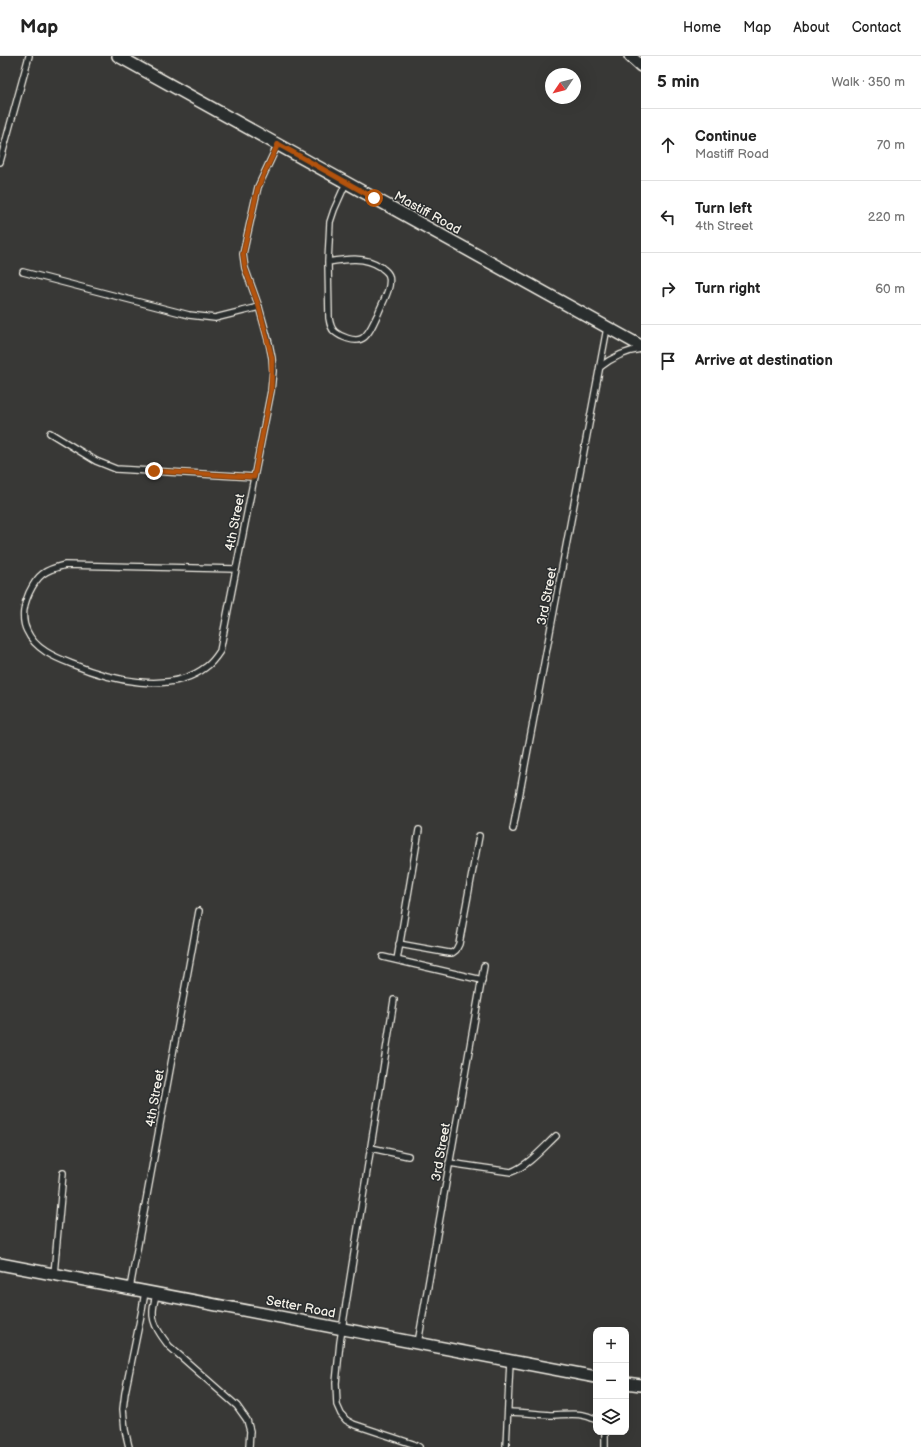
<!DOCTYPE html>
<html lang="en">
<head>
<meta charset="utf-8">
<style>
	:root { --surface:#fff; --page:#f6f6f6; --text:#222; --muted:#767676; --line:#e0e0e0 }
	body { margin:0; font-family:"Balsamiq Sans",sans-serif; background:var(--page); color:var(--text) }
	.controls { position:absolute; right:12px; bottom:12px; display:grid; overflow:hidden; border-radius:8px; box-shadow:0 4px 16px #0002 }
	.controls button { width:36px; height:36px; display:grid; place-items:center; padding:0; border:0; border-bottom:1px solid var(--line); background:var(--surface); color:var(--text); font:20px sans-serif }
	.compass { position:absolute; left:545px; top:12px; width:36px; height:36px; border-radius:50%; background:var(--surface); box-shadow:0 4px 16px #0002; rotate:235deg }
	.stop { position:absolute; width:12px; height:12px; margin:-9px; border:3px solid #b45309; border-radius:50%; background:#fff }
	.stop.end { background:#b45309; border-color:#fff; box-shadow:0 1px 4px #0008 }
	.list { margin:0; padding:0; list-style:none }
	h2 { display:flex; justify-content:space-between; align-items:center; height:52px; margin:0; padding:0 16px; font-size:17px }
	h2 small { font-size:13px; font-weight:400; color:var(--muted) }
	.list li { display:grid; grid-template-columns:26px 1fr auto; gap:12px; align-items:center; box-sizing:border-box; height:72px; padding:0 16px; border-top:1px solid var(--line) }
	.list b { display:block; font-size:15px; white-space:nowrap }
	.list p { margin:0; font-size:13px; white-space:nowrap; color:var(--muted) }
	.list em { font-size:13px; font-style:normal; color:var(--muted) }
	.icon { flex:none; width:22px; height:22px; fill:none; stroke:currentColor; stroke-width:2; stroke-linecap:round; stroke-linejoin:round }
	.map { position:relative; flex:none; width:641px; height:1391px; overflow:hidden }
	header { display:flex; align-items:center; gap:24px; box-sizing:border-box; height:56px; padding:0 20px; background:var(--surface); border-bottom:1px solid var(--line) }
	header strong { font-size:19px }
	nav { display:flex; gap:22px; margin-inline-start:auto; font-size:14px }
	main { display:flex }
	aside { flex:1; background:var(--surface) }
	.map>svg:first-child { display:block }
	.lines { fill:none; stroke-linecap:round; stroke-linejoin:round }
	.service-casing { stroke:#f4f1e8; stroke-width:8 }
	.minor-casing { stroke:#f4f1e8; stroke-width:14 }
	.service { stroke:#2a2d2e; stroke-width:5.5 }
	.minor { stroke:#2a2d2e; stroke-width:11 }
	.route { stroke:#b45309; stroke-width:5 }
	.labels { text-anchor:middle; stroke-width:3; stroke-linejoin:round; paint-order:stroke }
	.street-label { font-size:13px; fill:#f4f1e8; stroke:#2a2d2e }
</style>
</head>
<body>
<header>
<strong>Map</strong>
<nav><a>Home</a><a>Map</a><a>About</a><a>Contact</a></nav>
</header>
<main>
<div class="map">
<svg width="641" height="1391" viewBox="0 0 641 1391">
	<rect width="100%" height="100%" fill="#383836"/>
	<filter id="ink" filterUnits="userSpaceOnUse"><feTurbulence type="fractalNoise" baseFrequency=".025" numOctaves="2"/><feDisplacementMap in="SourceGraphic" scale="8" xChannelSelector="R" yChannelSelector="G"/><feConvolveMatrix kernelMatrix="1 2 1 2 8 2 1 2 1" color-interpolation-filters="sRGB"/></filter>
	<g filter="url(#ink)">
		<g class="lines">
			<defs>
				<g id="service">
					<path d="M 0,106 L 29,0"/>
					<path d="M 328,206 L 329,262 C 330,268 331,273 335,276 C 341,281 354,286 361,283 C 369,280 374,265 378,258 C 382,247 392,232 389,220 C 388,216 384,214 381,211 C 365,200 346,203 328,206 L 330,166 L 334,154 L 346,127"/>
					<path d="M 23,216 L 189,259 L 215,262 L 259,251"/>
					<path d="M 600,311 C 613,301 625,295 641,293"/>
					<path d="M 50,377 L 96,405 L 116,413 L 254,421"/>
					<path d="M 236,513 L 65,509 C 45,514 38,518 29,537 C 24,548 21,563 27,575 C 35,593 54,601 72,608 C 110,624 170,639 206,611 C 212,607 216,601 220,595 L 271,335 L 273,315 L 272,302 L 269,287 L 259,251 L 245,212 L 243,198 L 258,131 L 278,88"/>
					<path d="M 513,773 L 607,272"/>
					<path d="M 399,888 L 449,897 L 452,897 L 456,894 L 459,888 L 479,780"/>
					<path d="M 383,901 L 482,924"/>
					<path d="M 397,904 L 419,774"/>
					<path d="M 394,944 L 340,1286 L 336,1327 L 337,1349 L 341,1358 L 346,1364 L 353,1368 L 413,1388 L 419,1391"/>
					<path d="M 371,1092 L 408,1100"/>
					<path d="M 449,1107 L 511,1116 C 528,1110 543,1092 556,1080"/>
					<path d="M 54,1218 L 63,1117"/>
					<path d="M 130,1232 L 199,855"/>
					<path d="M 156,1238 C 155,1244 153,1250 153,1256 C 152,1268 162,1281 169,1290 L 237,1350 L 247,1364 L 250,1375 L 249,1391"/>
					<path d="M 418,1287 L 484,910"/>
					<path d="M 508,1356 C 522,1356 536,1358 550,1359 C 565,1359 582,1355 596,1364"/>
					<path d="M 605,1376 L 605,1391"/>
					<path d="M 129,1391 L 125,1374 L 123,1353 L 125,1337 L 142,1254 L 145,1236"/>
					<path d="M 506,1391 L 510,1305"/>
				</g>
				<g id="minor">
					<path d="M 118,0 L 641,290"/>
					<path d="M 630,0 L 641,10"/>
					<path d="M 0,1208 L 596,1321"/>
					<path d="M 626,1327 L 641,1329"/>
				</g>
			</defs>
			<use href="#service" class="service-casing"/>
			<use href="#minor" class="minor-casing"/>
			<use href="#service" class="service"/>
			<use href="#minor" class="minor"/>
		</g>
	</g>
	<g class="lines" filter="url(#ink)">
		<path class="route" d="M 154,415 L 254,421 L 271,335 L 272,302 L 259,251 L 245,212 L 243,198 L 258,131 L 278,88 L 374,142"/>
	</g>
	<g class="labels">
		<g class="street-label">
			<text transform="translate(428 156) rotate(29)" y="5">Mastiff Road</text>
			<text transform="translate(234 466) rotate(-79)" y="5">4th Street</text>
			<text transform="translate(546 540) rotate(-79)" y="5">3rd Street</text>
			<text transform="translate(154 1042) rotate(-80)" y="5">4th Street</text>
			<text transform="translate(440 1096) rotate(-80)" y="5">3rd Street</text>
			<text transform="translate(301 1250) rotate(11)" y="5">Setter Road</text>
		</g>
	</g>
</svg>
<div class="controls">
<button>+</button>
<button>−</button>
<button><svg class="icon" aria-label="layers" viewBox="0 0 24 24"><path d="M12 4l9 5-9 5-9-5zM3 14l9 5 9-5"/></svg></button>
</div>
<svg class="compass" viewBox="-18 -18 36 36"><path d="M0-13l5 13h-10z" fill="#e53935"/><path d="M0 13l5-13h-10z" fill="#767676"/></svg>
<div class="stop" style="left:374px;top:142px"></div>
<div class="stop end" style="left:154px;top:415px"></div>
</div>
<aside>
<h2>5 min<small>Walk · 350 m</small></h2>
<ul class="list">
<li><svg class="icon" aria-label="ahead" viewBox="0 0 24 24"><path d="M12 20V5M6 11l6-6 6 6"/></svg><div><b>Continue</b><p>Mastiff Road</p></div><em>70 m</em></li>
<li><svg class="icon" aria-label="left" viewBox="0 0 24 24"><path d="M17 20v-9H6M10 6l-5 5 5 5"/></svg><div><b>Turn left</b><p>4th Street</p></div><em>220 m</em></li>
<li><svg class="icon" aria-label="right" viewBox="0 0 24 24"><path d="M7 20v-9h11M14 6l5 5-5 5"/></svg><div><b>Turn right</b></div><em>60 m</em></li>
<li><svg class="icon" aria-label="arrive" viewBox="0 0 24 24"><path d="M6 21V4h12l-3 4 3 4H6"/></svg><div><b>Arrive at destination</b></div></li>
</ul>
</aside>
</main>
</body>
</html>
